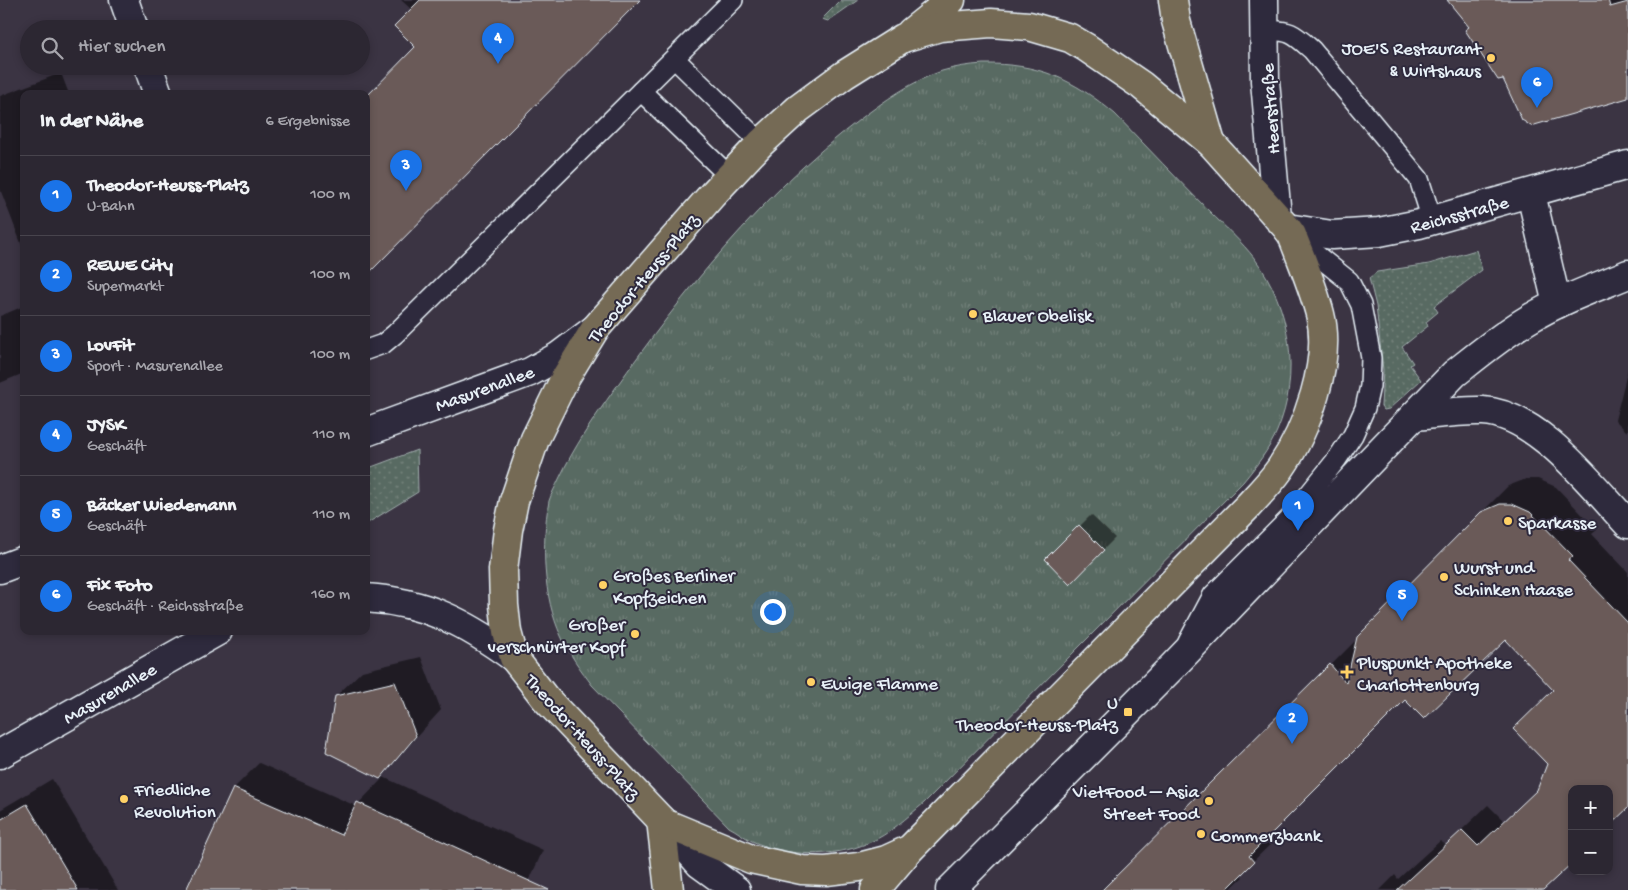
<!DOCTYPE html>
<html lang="de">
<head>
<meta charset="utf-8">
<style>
	:root { --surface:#2c2732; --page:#38333e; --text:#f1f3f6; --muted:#a6a5ac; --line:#48444d; --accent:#1a73e8 }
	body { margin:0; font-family:"Gochi Hand",sans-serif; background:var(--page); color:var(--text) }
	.controls { position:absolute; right:15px; bottom:15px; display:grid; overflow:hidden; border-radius:10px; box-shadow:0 2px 8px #0003 }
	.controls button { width:45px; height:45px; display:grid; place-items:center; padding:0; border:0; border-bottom:1px solid var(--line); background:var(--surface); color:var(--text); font:25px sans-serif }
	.you { position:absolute; left:772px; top:611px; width:18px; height:18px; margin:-12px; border:4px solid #fff; border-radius:50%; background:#1a73e8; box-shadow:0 0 0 8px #1a73e833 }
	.badge { display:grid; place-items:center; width:32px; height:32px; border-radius:50%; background:var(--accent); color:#fff; font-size:16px; font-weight:700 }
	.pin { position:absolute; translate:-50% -41px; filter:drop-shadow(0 1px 2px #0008) }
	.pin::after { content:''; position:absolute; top:26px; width:18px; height:15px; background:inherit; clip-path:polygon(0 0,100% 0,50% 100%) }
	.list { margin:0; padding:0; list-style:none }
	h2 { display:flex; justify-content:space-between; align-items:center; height:65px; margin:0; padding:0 20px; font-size:21px }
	h2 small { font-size:16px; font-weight:400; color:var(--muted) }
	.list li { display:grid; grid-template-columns:32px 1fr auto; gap:15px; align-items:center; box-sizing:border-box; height:80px; padding:0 20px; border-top:1px solid var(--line) }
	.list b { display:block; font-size:19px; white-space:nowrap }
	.list p { margin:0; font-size:16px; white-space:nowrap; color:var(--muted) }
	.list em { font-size:16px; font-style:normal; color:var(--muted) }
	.icon { flex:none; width:28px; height:28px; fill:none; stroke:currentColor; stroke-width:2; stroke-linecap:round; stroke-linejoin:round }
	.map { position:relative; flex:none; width:1628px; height:890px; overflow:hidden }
	.search { position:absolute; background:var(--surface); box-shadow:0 2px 8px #0003; left:20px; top:20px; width:350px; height:55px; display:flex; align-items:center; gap:12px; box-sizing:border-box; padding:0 18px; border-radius:28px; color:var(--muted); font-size:19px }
	.panel { position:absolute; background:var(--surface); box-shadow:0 2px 8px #0003; left:20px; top:90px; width:350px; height:545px; border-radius:10px }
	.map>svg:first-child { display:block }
	.grass { fill:url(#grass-dots); stroke:#a0aead }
	.park { fill:url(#park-tufts); stroke:#a0aead }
	.shadow { fill:#0007 }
	.building { fill:#6b5a59; stroke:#e8f1f8 }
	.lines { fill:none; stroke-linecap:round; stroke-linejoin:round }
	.service-casing { stroke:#e8f1f8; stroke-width:22 }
	.minor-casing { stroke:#e8f1f8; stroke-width:31 }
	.secondary-casing { stroke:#e8f1f8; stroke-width:31 }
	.primary-casing { stroke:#e8f1f8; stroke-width:31 }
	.service { stroke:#2f2a3d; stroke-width:19 }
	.minor { stroke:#2f2a3d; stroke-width:28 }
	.secondary { stroke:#2f2a3d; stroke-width:28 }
	.primary { stroke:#756a55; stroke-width:28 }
	.poi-dot { fill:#ffd166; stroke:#2f2a3d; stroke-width:2 }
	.labels { text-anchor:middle; stroke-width:4; stroke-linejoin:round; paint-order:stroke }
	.poi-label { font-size:19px; fill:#e8f1f8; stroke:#2f2a3d; text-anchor:start }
	.street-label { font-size:19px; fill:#e8f1f8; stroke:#2f2a3d }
</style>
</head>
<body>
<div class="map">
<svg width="1628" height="890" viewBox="0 0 1628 890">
	<defs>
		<pattern id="grass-dots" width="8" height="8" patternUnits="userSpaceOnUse" patternTransform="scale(1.25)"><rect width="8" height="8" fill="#596a62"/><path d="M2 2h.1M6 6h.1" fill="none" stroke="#718079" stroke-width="1.8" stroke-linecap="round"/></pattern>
		<pattern id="park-tufts" width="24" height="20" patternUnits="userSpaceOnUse" patternTransform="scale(1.25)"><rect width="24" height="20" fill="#596a62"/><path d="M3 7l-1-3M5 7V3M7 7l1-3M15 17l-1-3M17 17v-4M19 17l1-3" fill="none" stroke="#718079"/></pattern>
	</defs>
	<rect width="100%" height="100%" fill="#3b3443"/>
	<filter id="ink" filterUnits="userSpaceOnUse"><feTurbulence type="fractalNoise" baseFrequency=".02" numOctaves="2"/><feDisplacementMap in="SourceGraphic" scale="10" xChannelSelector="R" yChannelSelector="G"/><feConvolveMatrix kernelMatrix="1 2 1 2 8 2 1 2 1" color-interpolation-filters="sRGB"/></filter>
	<g filter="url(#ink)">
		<g class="grass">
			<path d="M 841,0 L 858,0 L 828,21 L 822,19 Z"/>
			<path d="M 1476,250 L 1482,270 L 1434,306 L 1438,312 L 1426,322 L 1428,326 L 1402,347 L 1413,363 L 1410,365 L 1421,380 L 1389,409 L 1384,410 L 1381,406 L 1383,370 L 1376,306 L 1369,278 L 1377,272 L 1429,264 Z"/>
			<path d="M 417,450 L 418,492 L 366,524 L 366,469 Z"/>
		</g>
		<path class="park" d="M 983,64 C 1038,63 1073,79 1115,114 C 1147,147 1178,180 1210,212 C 1225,227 1242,242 1255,259 C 1291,307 1301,376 1277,431 C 1269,450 1256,466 1243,482 L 924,803 C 907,817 889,835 868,843 C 833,858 787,857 752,841 C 744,837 737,831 729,827 L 592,685 C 581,670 569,654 561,636 C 543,597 541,544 549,501 C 551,494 556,486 559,479 C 574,447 594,418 614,390 C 684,291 762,194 859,120 C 884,101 912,81 942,71 C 955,67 969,65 983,64 Z"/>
		<g class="shadow">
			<path d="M 401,0 L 639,0 L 417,47 L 412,10 Z"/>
			<path d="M 1448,0 L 1628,0 L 1628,97 L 1504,78 L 1470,27 Z"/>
			<path d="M 61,73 L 69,94 L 24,94 L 24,251 L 0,189 L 0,96 Z"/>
			<path d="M 24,306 L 24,373 L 0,383 L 0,316 Z"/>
			<path d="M 1628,369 L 1628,433 L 1615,420 Z"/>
			<path d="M 1526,479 L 1538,479 L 1556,487 L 1597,530 L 1592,534 L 1628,572 L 1628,806 L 1609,789 L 1572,789 L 1541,890 L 1380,890 L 1395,875 L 1398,879 L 1440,841 L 1446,845 L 1488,805 L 1505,822 L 1538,790 L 1548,763 L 1555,690 L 1506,638 L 1405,698 L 1273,830 L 1279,836 L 1240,874 L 1243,877 L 1229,890 L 1101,890 L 1214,783 L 1356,640 L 1357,642 L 1358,637 L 1508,486 Z"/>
			<path d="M 1091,515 L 1115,538 L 1070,583 L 1047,559 Z"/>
			<path d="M 421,657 L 441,710 L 381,776 L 543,850 L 525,890 L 187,890 L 234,788 L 259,763 L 356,806 L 382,779 L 328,751 L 336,696 L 362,671 Z"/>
			<path d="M 52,779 L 118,890 L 0,890 L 0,810 Z"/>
		</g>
		<g class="building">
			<path d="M 420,0 L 640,0 L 366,276 L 366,97 L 415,47 L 394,26 Z"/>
			<path d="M 1447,0 L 1608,0 L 1610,7 L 1628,2 L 1628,98 L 1531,126 L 1522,120 L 1503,79 L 1498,80 L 1465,30 L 1469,27 Z"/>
			<path d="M 1500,504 L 1512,504 L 1530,512 L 1573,556 L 1568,560 L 1628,623 L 1628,808 L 1609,826 L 1609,789 L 1572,789 L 1572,863 L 1543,890 L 1397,890 L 1462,830 L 1478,846 L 1537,790 L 1547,764 L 1513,729 L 1553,690 L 1506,640 L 1424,719 L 1405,700 L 1249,856 L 1254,862 L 1226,890 L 1102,890 L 1330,664 L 1346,683 L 1357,637 L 1481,512 Z"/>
			<path d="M 1079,525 L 1104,550 L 1070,585 L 1045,559 Z"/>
			<path d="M 395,682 L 416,736 L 380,779 L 326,752 L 335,696 Z"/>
			<path d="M 233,788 L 341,835 L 357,802 L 549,890 L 186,890 Z"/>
			<path d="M 27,804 L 78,890 L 0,890 L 0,820 Z"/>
		</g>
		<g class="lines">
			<defs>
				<g id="service">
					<path d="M 1266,31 C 1290,29 1295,35 1312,50 L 1419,179 L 1432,220"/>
					<path d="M 675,59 L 761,143"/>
					<path d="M 641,91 L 729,176"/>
					<path d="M 366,350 L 383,344 L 395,334 L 733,0"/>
					<path d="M 1188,642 L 1213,595 L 1289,519 L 1337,459 L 1353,435 L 1365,408 L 1370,386 L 1371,358 L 1361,305 L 1349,281 L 1294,237"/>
				</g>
				<g id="minor">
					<path d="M 124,0 L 134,29"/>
					<path d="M 1264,0 L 1265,81 L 1277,217"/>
					<path d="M 148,66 L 158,94"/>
					<path d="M 1414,416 C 1437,414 1461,410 1483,411 C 1538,414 1592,486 1628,524"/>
				</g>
				<g id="secondary">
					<path d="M 1531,194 L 1557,304"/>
					<path d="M 1287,228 L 1332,235 L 1379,232 L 1419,224 L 1628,165"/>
					<path d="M 366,432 L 530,372 L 559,356 L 595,329"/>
					<path d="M 0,569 L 24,560"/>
					<path d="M 366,598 C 426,602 466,623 514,658"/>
					<path d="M 0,754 L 218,631"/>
					<path d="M 664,823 L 700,864 L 736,890"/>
					<path d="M 950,890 L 1173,666 L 1454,374 C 1478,355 1502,335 1529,319 C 1560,300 1595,288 1628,274"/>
				</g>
				<g id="primary">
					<path d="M 1173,0 L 1176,21 L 1211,143"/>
					<path d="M 911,32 L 951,0"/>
					<path d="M 661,820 L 669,890"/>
					<path d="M 875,890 L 910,849 L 1248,506 C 1259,494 1271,482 1280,469 C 1307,430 1332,361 1320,314 C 1313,287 1302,261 1292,235 L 1287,228 L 1211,143 L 1141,85 L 1087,48 L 1070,38 L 1029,26 L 991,23 L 940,27 L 903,38 L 844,75 L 798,109 L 761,143 L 712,195 L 595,329 L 565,378 L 535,439 L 514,501 L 508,530 L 503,570 L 504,605 L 507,632 L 514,658 L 545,698 L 664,823 L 751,859 L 802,870 L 826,871 L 859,867 L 886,860 L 910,849"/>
				</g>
			</defs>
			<use href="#service" class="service-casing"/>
			<use href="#minor" class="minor-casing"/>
			<use href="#secondary" class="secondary-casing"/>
			<use href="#primary" class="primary-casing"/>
			<use href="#service" class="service"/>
			<use href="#minor" class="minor"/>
			<use href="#secondary" class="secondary"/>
			<use href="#primary" class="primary"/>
		</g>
	</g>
	<g class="poi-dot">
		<circle cx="1491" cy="58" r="5"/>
		<circle cx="973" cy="314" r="5"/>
		<circle cx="1508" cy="521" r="5"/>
		<circle cx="1444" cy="577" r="5"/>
		<circle cx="603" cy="585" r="5"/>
		<circle cx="635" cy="634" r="5"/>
		<path d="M1344.5 664.5h5v5h5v5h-5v5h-5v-5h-5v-5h5z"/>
		<circle cx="811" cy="682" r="5"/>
		<rect x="1123" y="707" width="10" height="10" rx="2.5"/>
		<circle cx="124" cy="799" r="5"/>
		<circle cx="1209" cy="801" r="5"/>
		<circle cx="1201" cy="834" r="5"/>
	</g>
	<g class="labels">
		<g class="poi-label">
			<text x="1481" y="54" text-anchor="end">JOE'S Restaurant<tspan x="1481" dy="22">&amp; Wirtshaus</tspan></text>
			<text x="983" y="321">Blauer Obelisk</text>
			<text x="1518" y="528">Sparkasse</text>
			<text x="1454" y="573">Wurst und<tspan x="1454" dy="22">Schinken Haase</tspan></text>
			<text x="613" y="581">Großes Berliner<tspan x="613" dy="22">Kopfzeichen</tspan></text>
			<text x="625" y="630" text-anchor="end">Großer<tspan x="625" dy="22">verschnürter Kopf</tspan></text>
			<text x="1357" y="668">Pluspunkt Apotheke<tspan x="1357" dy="22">Charlottenburg</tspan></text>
			<text x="821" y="689">Ewige Flamme</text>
			<text x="1118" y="708" text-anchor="end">U<tspan x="1118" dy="22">Theodor-Heuss-Platz</tspan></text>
			<text x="134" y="795">Friedliche<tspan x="134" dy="22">Revolution</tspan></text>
			<text x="1199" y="797" text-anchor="end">VietFood – Asia<tspan x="1199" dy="22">Street Food</tspan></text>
			<text x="1211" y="841">Commerzbank</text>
		</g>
		<g class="street-label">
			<text transform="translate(1269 109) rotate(-94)" y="7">Heerstraße</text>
			<text transform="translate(1459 213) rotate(-15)" y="7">Reichsstraße</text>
			<text transform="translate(642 277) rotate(-50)" y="7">Theodor-Heuss-Platz</text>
			<text transform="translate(484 387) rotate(-20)" y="7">Masurenallee</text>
			<text transform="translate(109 692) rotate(-30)" y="7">Masurenallee</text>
			<text transform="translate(584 736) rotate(48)" y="7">Theodor-Heuss-Platz</text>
		</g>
	</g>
</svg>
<div class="controls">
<button>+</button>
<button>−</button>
</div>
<div class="you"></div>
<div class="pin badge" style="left:1298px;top:531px">1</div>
<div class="pin badge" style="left:1292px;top:744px">2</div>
<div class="pin badge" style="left:406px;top:191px">3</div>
<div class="pin badge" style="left:498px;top:64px">4</div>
<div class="pin badge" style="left:1402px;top:621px">5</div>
<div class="pin badge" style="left:1537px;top:108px">6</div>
<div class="search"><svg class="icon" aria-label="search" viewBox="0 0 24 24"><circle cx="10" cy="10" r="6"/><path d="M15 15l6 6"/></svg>Hier suchen</div>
<section class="panel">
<h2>In der Nähe<small>6 Ergebnisse</small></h2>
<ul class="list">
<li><span class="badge">1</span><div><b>Theodor-Heuss-Platz</b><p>U-Bahn</p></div><em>100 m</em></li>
<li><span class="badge">2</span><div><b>REWE City</b><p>Supermarkt</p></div><em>100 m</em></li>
<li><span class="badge">3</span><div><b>LovFit</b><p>Sport · Masurenallee</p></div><em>100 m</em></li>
<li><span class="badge">4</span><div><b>JYSK</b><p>Geschäft</p></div><em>110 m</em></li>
<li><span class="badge">5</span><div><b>Bäcker Wiedemann</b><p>Geschäft</p></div><em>110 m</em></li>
<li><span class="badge">6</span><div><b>Fix Foto</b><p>Geschäft · Reichsstraße</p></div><em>160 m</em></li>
</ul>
</section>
</div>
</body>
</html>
